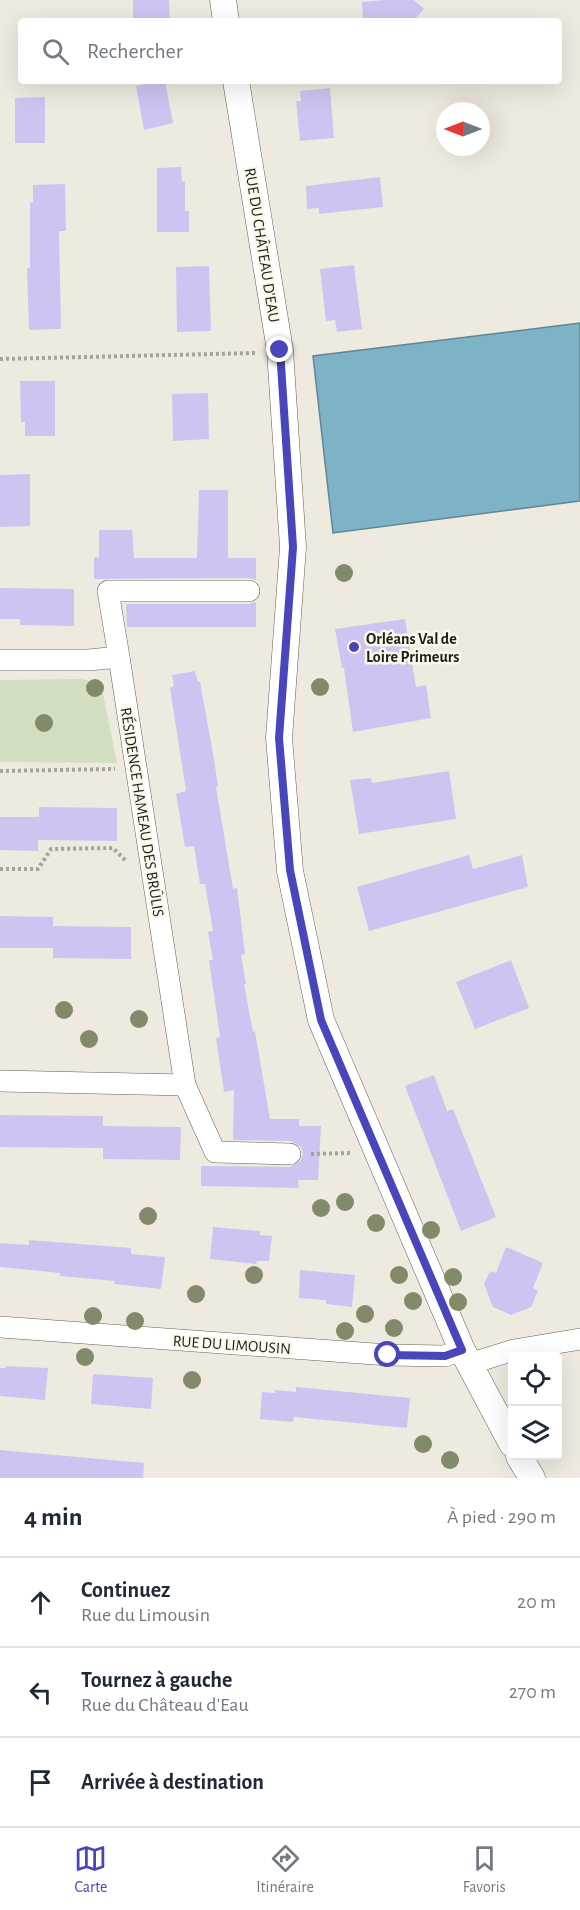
<!DOCTYPE html>
<html lang="fr">
<head>
<meta charset="utf-8">
<style>
	:root { --surface:#fff; --page:#f6f6f7; --text:#1f2937; --muted:#747a83; --line:#e0e1e3; --accent:#4945bb }
	body { margin:0; font-family:"Alegreya Sans",sans-serif; background:var(--page); color:var(--text) }
	.controls { position:absolute; right:18px; bottom:18px; display:grid; overflow:hidden; border-radius:6px; box-shadow:0 6px 24px #0002 }
	.controls button { width:54px; height:54px; display:grid; place-items:center; padding:0; border:0; border-bottom:2px solid var(--line); background:var(--surface); color:var(--text); font:30px sans-serif }
	.compass { position:absolute; left:436px; top:102px; width:54px; height:54px; border-radius:50%; background:var(--surface); box-shadow:0 6px 24px #0002; rotate:270deg }
	.stop { position:absolute; width:18px; height:18px; margin:-14px; border:4px solid #4945bb; border-radius:50%; background:#fff }
	.stop.end { background:#4945bb; border-color:#fff; box-shadow:0 2px 6px #0008 }
	.list { margin:0; padding:0; list-style:none }
	h2 { display:flex; justify-content:space-between; align-items:center; height:78px; margin:0; padding:0 24px; font-size:26px }
	h2 small { font-size:20px; font-weight:400; color:var(--muted) }
	.list li { display:grid; grid-template-columns:39px 1fr auto; gap:18px; align-items:center; box-sizing:border-box; height:90px; padding:0 24px; border-top:2px solid var(--line) }
	.list b { display:block; font-size:22px; white-space:nowrap }
	.list p { margin:0; font-size:20px; white-space:nowrap; color:var(--muted) }
	.list em { font-size:20px; font-style:normal; color:var(--muted) }
	.icon { flex:none; width:33px; height:33px; fill:none; stroke:currentColor; stroke-width:2; stroke-linecap:round; stroke-linejoin:round }
	.map { position:relative; flex:none; width:580px; height:1478px; overflow:hidden }
	.search { position:absolute; background:var(--surface); box-shadow:0 6px 24px #0002; left:18px; right:18px; top:18px; height:66px; display:flex; align-items:center; gap:15px; box-sizing:border-box; padding:0 21px; border-radius:6px; color:var(--muted); font-size:22px }
	.sheet { height:348px; background:var(--surface) }
	nav { display:flex; justify-content:space-around; align-items:center; box-sizing:border-box; height:84px; border-top:2px solid var(--line); background:var(--surface); font-size:16px; color:var(--muted) }
	nav a { display:grid; justify-items:center; gap:3px }
	nav .on { color:var(--accent) }
	.map>svg:first-child { display:block }
	.green { fill:#d2dfc1 }
	.water { fill:#7eb2c6; stroke:#628693; stroke-width:1.5 }
	.building { fill:#cfc4f1 }
	.lines { fill:none; stroke-linecap:round; stroke-linejoin:round }
	.minor-casing { stroke:#636056; stroke-width:22 }
	.tertiary-casing { stroke:#636056; stroke-width:27 }
	.path { stroke:#a7a39b; stroke-width:4; stroke-dasharray:3 3; stroke-linecap:butt }
	.minor { stroke:#fff; stroke-width:21 }
	.tertiary { stroke:#fff; stroke-width:26 }
	.tree { fill:#838a6a }
	.route { stroke:#4945bb; stroke-width:8 }
	.poi-dot { fill:#4945bb; stroke:#fcf8ec; stroke-width:2 }
	.labels { text-anchor:middle; stroke-width:5; stroke-linejoin:round; paint-order:stroke }
	.street-label { font-size:16px; fill:#201f1b; stroke:#fcf8ec }
	.poi-label { font-size:16px; font-weight:bold; fill:#201f1b; stroke:#fcf8ec; text-anchor:start }
</style>
</head>
<body>
<div class="map">
<svg width="580" height="1478" viewBox="0 0 580 1478">
	<rect width="100%" height="100%" fill="#efeadf"/>
	<path class="green" d="M 81,679 L 101,684 L 117,763 L 0,762 L 0,680 Z"/>
	<path class="water" d="M 580,323 L 580,501 L 333,533 L 313,356 Z"/>
	<g class="building">
		<path d="M 133,0 L 169,0 L 170,21 L 133,21 Z"/>
		<path d="M 384,0 L 414,0 L 424,9 L 413,21 L 363,21 L 362,2 Z"/>
		<path d="M 158,81 L 165,81 L 173,123 L 144,130 L 136,86 Z"/>
		<path d="M 330,88 L 334,138 L 300,141 L 296,101 L 301,101 L 300,91 Z"/>
		<path d="M 45,97 L 45,143 L 15,143 L 15,98 Z"/>
		<path d="M 181,167 L 182,181 L 185,181 L 185,211 L 189,211 L 189,232 L 157,232 L 157,168 Z"/>
		<path d="M 380,177 L 383,207 L 319,214 L 319,208 L 307,209 L 306,186 Z"/>
		<path d="M 65,184 L 66,231 L 59,231 L 61,329 L 29,330 L 27,268 L 30,268 L 30,203 L 33,202 L 33,185 Z"/>
		<path d="M 354,265 L 362,329 L 337,332 L 335,320 L 326,321 L 320,269 Z"/>
		<path d="M 209,266 L 211,331 L 177,332 L 176,267 Z"/>
		<path d="M 20,381 L 55,381 L 55,436 L 25,436 L 25,422 L 21,422 Z"/>
		<path d="M 208,393 L 209,439 L 173,441 L 172,394 Z"/>
		<path d="M 30,474 L 30,526 L 0,527 L 0,475 Z"/>
		<path d="M 199,490 L 228,490 L 228,558 L 256,558 L 256,580 L 249,578 L 94,579 L 94,557 L 99,558 L 99,530 L 132,530 L 134,558 L 197,558 Z"/>
		<path d="M 0,588 L 74,589 L 74,626 L 20,625 L 20,619 L 0,619 Z"/>
		<path d="M 256,602 L 256,627 L 127,627 L 126,604 L 249,604 Z"/>
		<path d="M 405,619 L 416,687 L 426,685 L 431,718 L 353,732 L 344,668 L 342,668 L 335,629 Z"/>
		<path d="M 195,671 L 198,682 L 200,682 L 214,759 L 218,786 L 216,787 L 233,889 L 237,888 L 245,954 L 241,955 L 246,984 L 244,984 L 253,1032 L 255,1031 L 270,1119 L 299,1119 L 299,1126 L 321,1126 L 318,1180 L 298,1180 L 299,1188 L 201,1186 L 201,1166 L 290,1167 L 300,1161 L 303,1154 L 301,1147 L 291,1141 L 233,1140 L 234,1090 L 224,1092 L 216,1038 L 220,1037 L 209,960 L 213,960 L 208,932 L 213,931 L 205,884 L 200,884 L 194,846 L 185,847 L 176,794 L 186,791 L 170,688 L 174,686 L 172,675 Z"/>
		<path d="M 449,771 L 456,819 L 359,834 L 350,780 L 371,778 L 372,783 Z"/>
		<path d="M 39,807 L 117,808 L 117,841 L 38,840 L 38,851 L 0,850 L 0,817 L 39,817 Z"/>
		<path d="M 469,855 L 473,869 L 522,855 L 528,887 L 369,931 L 357,887 Z"/>
		<path d="M 0,916 L 53,917 L 53,926 L 131,927 L 131,959 L 53,958 L 53,948 L 0,948 Z"/>
		<path d="M 511,960 L 529,1008 L 475,1029 L 456,982 Z"/>
		<path d="M 434,1075 L 447,1111 L 453,1109 L 496,1217 L 461,1231 L 405,1086 Z"/>
		<path d="M 0,1115 L 103,1116 L 103,1126 L 181,1127 L 180,1160 L 103,1159 L 103,1148 L 0,1147 Z"/>
		<path d="M 213,1227 L 260,1231 L 260,1235 L 272,1236 L 269,1261 L 257,1261 L 256,1264 L 210,1259 Z"/>
		<path d="M 29,1240 L 131,1248 L 131,1254 L 165,1257 L 161,1289 L 114,1284 L 115,1281 L 60,1276 L 60,1273 L 0,1267 L 0,1243 L 29,1245 Z"/>
		<path d="M 506,1247 L 543,1263 L 533,1288 L 538,1291 L 531,1307 L 511,1315 L 493,1307 L 484,1284 L 490,1271 L 496,1273 Z"/>
		<path d="M 300,1270 L 355,1275 L 352,1307 L 326,1304 L 326,1300 L 299,1298 Z"/>
		<path d="M 6,1366 L 48,1368 L 45,1400 L 0,1396 L 0,1368 L 6,1368 Z"/>
		<path d="M 93,1374 L 153,1378 L 151,1409 L 91,1404 Z"/>
		<path d="M 296,1387 L 410,1398 L 407,1428 L 294,1417 L 293,1422 L 260,1419 L 262,1392 L 275,1393 L 275,1390 L 296,1392 Z"/>
		<path d="M 0,1450 L 144,1463 L 143,1478 L 0,1478 Z"/>
	</g>
	<g class="lines">
		<defs>
			<g id="minor">
				<path d="M 119,657 L 108,591 L 249,591"/>
				<path d="M 0,660 L 89,660 L 119,657 L 185,1085 L 0,1081"/>
				<path d="M 185,1085 L 215,1152 L 290,1154"/>
				<path d="M 0,1327 L 388,1355 L 445,1356 L 462,1350"/>
				<path d="M 469,1364 L 514,1350 L 580,1339"/>
			</g>
			<g id="tertiary">
				<path d="M 223,0 L 226,21"/>
				<path d="M 236,81 L 280,350 L 293,547 L 279,738 L 290,871 L 321,1020 L 462,1350 L 512,1444"/>
				<path d="M 519,1456 L 532,1478"/>
			</g>
		</defs>
		<use href="#minor" class="minor-casing"/>
		<use href="#tertiary" class="tertiary-casing"/>
		<g class="path">
			<path d="M 0,359 L 255,353"/>
			<path d="M 0,771 L 115,769"/>
			<path d="M 0,869 L 38,869 L 51,849 L 113,848 L 127,862"/>
			<path d="M 311,1154 L 351,1153"/>
		</g>
		<use href="#minor" class="minor"/>
		<use href="#tertiary" class="tertiary"/>
	</g>
	<g class="tree">
		<circle cx="344" cy="573" r="9"/>
		<circle cx="320" cy="687" r="9"/>
		<circle cx="95" cy="688" r="9"/>
		<circle cx="44" cy="723" r="9"/>
		<circle cx="64" cy="1010" r="9"/>
		<circle cx="139" cy="1019" r="9"/>
		<circle cx="89" cy="1039" r="9"/>
		<circle cx="345" cy="1202" r="9"/>
		<circle cx="321" cy="1208" r="9"/>
		<circle cx="148" cy="1216" r="9"/>
		<circle cx="376" cy="1223" r="9"/>
		<circle cx="431" cy="1230" r="9"/>
		<circle cx="254" cy="1275" r="9"/>
		<circle cx="399" cy="1275" r="9"/>
		<circle cx="453" cy="1277" r="9"/>
		<circle cx="196" cy="1294" r="9"/>
		<circle cx="413" cy="1301" r="9"/>
		<circle cx="458" cy="1302" r="9"/>
		<circle cx="365" cy="1314" r="9"/>
		<circle cx="93" cy="1316" r="9"/>
		<circle cx="135" cy="1321" r="9"/>
		<circle cx="394" cy="1328" r="9"/>
		<circle cx="345" cy="1331" r="9"/>
		<circle cx="85" cy="1357" r="9"/>
		<circle cx="192" cy="1380" r="9"/>
		<circle cx="423" cy="1444" r="9"/>
		<circle cx="450" cy="1460" r="9"/>
	</g>
	<g class="lines">
		<path class="route" d="M 280,350 L 293,547 L 279,738 L 290,870 L 321,1020 L 462,1350 L 445,1356 L 388,1355"/>
	</g>
	<circle class="poi-dot" cx="354" cy="647" r="6"/>
	<g class="labels">
		<g class="street-label">
			<text transform="translate(263 245) rotate(81)" y="6">RUE DU CHÂTEAU D'EAU</text>
			<text transform="translate(143 812) rotate(81)" y="6">RÉSIDENCE HAMEAU DES BRÛLIS</text>
			<text transform="translate(232 1344) rotate(4)" y="6">RUE DU LIMOUSIN</text>
		</g>
		<g class="poi-label">
			<text x="366" y="644">Orléans Val de<tspan x="366" dy="18">Loire Primeurs</tspan></text>
		</g>
	</g>
</svg>
<div class="controls">
<button><svg class="icon" aria-label="locate" viewBox="0 0 24 24"><circle cx="12" cy="12" r="6"/><path d="M12 2v4M12 18v4M2 12h4M18 12h4"/></svg></button>
<button><svg class="icon" aria-label="layers" viewBox="0 0 24 24"><path d="M12 4l9 5-9 5-9-5zM3 14l9 5 9-5"/></svg></button>
</div>
<svg class="compass" viewBox="-18 -18 36 36"><path d="M0-13l5 13h-10z" fill="#e53935"/><path d="M0 13l5-13h-10z" fill="#747a83"/></svg>
<div class="stop" style="left:388px;top:1355px"></div>
<div class="stop end" style="left:280px;top:350px"></div>
<div class="search"><svg class="icon" aria-label="search" viewBox="0 0 24 24"><circle cx="10" cy="10" r="6"/><path d="M15 15l6 6"/></svg>Rechercher</div>
</div>
<section class="sheet">
<h2>4 min<small>À pied · 290 m</small></h2>
<ul class="list">
<li><svg class="icon" aria-label="ahead" viewBox="0 0 24 24"><path d="M12 20V5M6 11l6-6 6 6"/></svg><div><b>Continuez</b><p>Rue du Limousin</p></div><em>20 m</em></li>
<li><svg class="icon" aria-label="left" viewBox="0 0 24 24"><path d="M17 20v-9H6M10 6l-5 5 5 5"/></svg><div><b>Tournez à gauche</b><p>Rue du Château d'Eau</p></div><em>270 m</em></li>
<li><svg class="icon" aria-label="arrive" viewBox="0 0 24 24"><path d="M6 21V4h12l-3 4 3 4H6"/></svg><div><b>Arrivée à destination</b></div></li>
</ul>
</section>
<nav>
<a class="on"><svg class="icon" aria-label="map" viewBox="0 0 24 24"><path d="M3 6l6-2 6 2 6-2v14l-6 2-6-2-6 2zM9 4v14M15 6v14"/></svg>Carte</a>
<a><svg class="icon" aria-label="directions" viewBox="0 0 24 24"><path d="M12 3l9 9-9 9-9-9zM9 14v-3h6M13 9l2 2-2 2"/></svg>Itinéraire</a>
<a><svg class="icon" aria-label="saved" viewBox="0 0 24 24"><path d="M7 4h10v16l-5-4-5 4z"/></svg>Favoris</a>
</nav>
</body>
</html>
